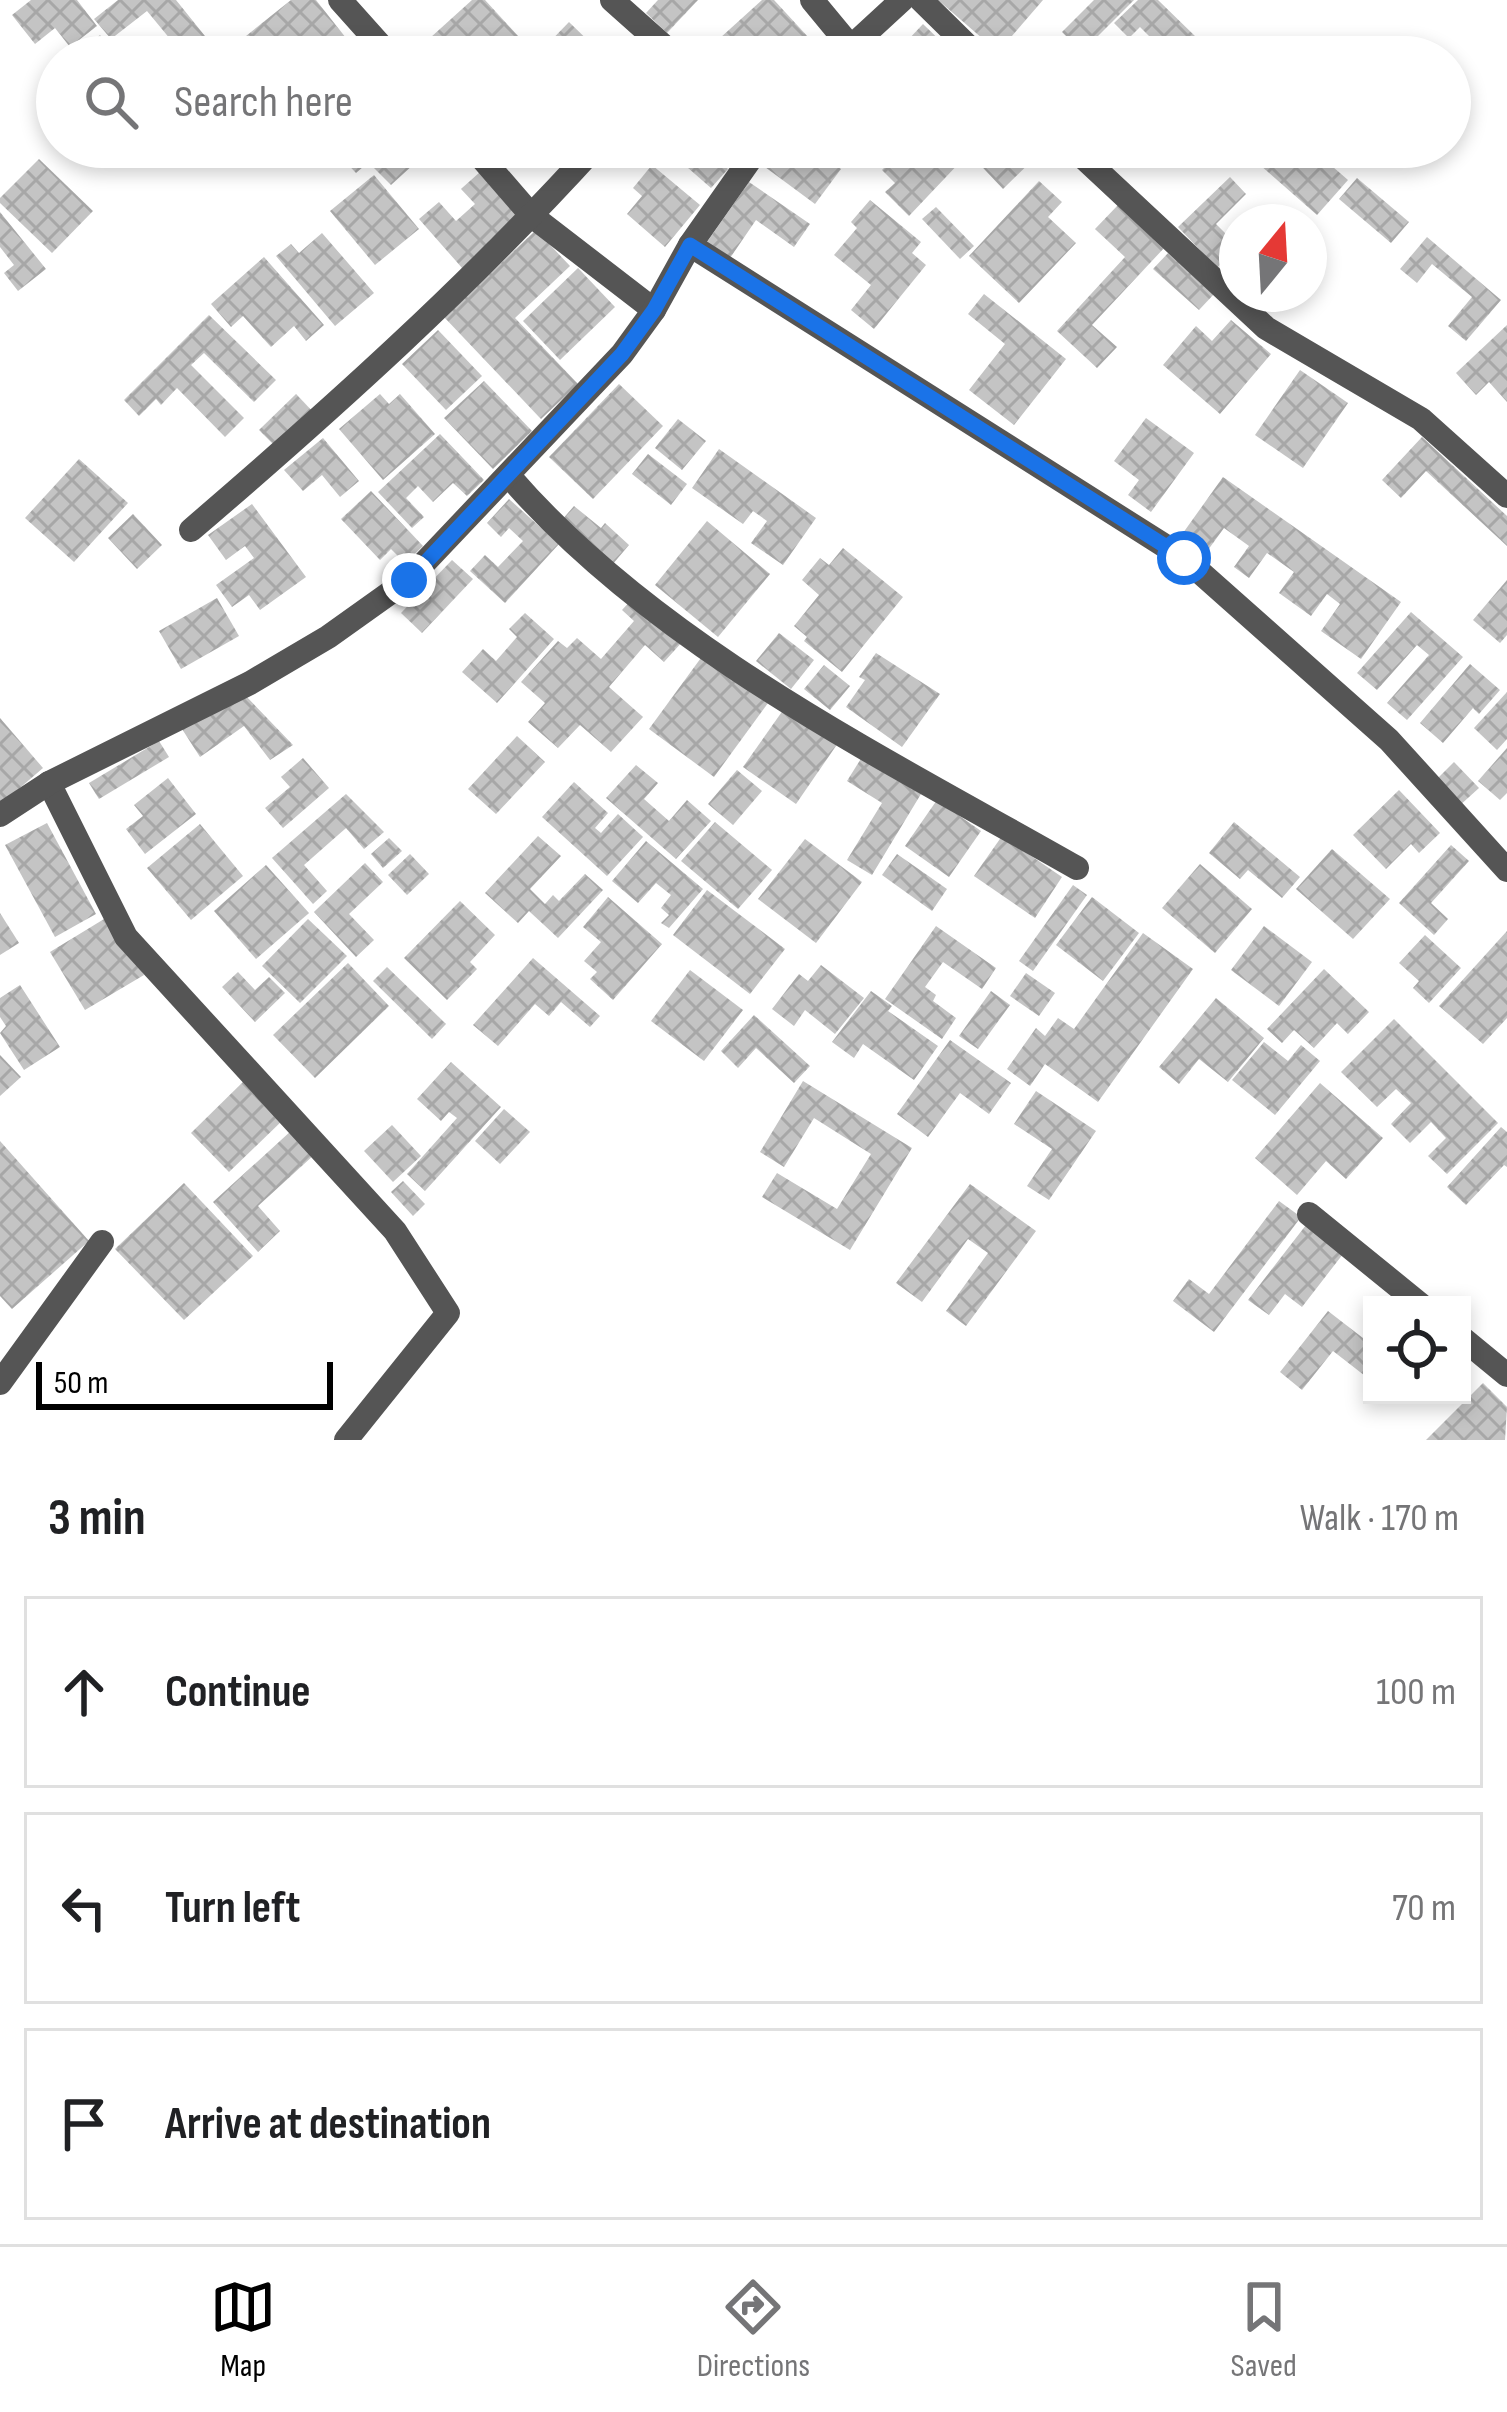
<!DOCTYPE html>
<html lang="en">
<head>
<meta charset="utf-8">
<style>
	:root { --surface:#fff; --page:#f2f2f2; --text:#202124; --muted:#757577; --line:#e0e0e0; --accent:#000 }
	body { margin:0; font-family:"Sofia Sans Condensed",sans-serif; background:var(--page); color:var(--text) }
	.controls { position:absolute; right:36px; bottom:36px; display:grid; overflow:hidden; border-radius:0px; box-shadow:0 6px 18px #0003 }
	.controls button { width:108px; height:108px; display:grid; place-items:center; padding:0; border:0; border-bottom:3px solid var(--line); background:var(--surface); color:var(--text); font:60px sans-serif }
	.compass { position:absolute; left:1219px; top:204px; width:108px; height:108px; border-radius:50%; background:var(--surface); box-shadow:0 6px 18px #0003; rotate:18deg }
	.scale { position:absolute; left:36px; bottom:30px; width:297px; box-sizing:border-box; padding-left:12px; border:6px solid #000; border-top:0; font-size:33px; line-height:42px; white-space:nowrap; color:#000; -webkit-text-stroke:9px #fff; paint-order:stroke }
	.stop { position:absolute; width:36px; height:36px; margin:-27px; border:9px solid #1a73e8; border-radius:50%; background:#fff }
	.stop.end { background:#1a73e8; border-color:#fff; box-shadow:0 3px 12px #0008 }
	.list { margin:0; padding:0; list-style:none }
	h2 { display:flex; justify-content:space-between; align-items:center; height:156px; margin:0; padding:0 48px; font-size:51px }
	h2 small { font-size:39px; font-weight:400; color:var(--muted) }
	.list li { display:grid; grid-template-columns:78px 1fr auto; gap:36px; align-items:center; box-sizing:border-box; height:192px; margin:0 24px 24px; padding:0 24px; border:3px solid var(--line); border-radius:0px }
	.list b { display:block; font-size:45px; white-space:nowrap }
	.list em { font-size:39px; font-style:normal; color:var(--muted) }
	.icon { flex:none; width:66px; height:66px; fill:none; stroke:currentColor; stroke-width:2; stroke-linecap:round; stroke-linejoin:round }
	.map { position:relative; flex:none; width:1507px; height:1440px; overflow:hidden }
	.search { position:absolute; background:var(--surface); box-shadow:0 6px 18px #0003; left:36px; right:36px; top:36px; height:132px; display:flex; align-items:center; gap:30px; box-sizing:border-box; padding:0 42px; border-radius:66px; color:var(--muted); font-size:45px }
	.sheet { height:804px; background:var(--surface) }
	nav { display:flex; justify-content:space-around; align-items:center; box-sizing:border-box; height:168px; border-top:3px solid var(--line); background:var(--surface); font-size:33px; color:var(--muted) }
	nav a { display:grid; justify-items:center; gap:6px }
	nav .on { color:var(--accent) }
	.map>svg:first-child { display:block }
	.building { fill:url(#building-cross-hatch) }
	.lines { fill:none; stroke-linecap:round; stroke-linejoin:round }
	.minor { stroke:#555; stroke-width:24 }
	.route { stroke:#1a73e8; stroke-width:15 }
</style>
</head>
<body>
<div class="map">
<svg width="1507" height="1440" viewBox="0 0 1507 1440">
	<defs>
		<pattern id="building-cross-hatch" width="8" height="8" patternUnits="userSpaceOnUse" patternTransform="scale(3)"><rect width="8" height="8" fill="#c4c4c4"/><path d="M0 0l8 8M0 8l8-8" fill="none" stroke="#a7a7a7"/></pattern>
	</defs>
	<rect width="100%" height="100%" fill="#fff"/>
	<g class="building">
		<path d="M 31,0 L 77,0 L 97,26 L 70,47 L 55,28 L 35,44 L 12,15 Z"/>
		<path d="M 118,0 L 176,0 L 209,41 L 185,57 L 147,11 L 111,39 L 94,19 Z"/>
		<path d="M 291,0 L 316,0 L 361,57 L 322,57 L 312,44 L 296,57 L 255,57 L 241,40 Z"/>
		<path d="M 472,0 L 485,0 L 529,48 L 519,57 L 409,57 Z"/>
		<path d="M 658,0 L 698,0 L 667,33 L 646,13 Z"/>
		<path d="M 762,0 L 774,0 L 821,51 L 814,57 L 717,57 L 709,48 Z"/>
		<path d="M 938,0 L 1043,0 L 998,52 Z"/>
		<path d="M 1094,0 L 1134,0 L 1082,52 L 1062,32 Z"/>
		<path d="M 1138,0 L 1158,0 L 1197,38 L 1178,57 L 1170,57 L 1140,27 L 1129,38 L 1114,23 Z"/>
		<path d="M 569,22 L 605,57 L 542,57 L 538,54 Z"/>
		<path d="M 923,24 L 957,57 L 924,57 L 907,41 Z"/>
		<path d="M 100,35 L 118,57 L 73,57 Z"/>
		<path d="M 355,147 L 386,147 L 356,173 L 342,158 Z"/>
		<path d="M 391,147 L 451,147 L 456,153 L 440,168 L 426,153 L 391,185 L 371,165 Z"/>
		<path d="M 509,147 L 552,147 L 529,168 Z"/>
		<path d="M 664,147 L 703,147 L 728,169 L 711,188 Z"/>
		<path d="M 780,147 L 810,147 L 841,169 L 815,204 L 765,167 Z"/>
		<path d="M 894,147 L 950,147 L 963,159 L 909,216 L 885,192 L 895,183 L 882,170 L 899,153 Z"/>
		<path d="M 975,147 L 1046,147 L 1003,189 L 969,153 Z"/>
		<path d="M 1261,147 L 1310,147 L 1348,180 L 1317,215 L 1252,158 Z"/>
		<path d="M 39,159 L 93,211 L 52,253 L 0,203 L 0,198 Z"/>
		<path d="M 652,165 L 700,205 L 665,247 L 627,214 L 642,196 L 633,188 Z"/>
		<path d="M 480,172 L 521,220 L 463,269 L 419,219 L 439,202 L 456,221 L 475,204 L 461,189 Z"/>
		<path d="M 374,175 L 419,229 L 375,265 L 330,211 Z"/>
		<path d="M 1230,177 L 1246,194 L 1216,224 L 1237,245 L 1217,268 L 1178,227 Z"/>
		<path d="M 1357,178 L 1409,222 L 1391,243 L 1339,199 Z"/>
		<path d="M 1039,181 L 1062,202 L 1048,217 L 1076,243 L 1019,303 L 969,256 Z"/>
		<path d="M 749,182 L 810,224 L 794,247 L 756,220 L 728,261 L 705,245 Z"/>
		<path d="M 870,200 L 921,242 L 912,253 L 926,265 L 874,329 L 851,310 L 871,285 L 834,255 L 857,228 L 851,222 Z"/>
		<path d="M 1119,204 L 1165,247 L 1092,325 L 1117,347 L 1097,368 L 1057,331 L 1125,257 L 1095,229 Z"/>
		<path d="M 936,207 L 974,246 L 960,259 L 922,219 Z"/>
		<path d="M 0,212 L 46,269 L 18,291 L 4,273 L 14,265 L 0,247 Z"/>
		<path d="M 536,230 L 570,266 L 515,318 L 578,384 L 541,419 L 444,317 Z"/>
		<path d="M 322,233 L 374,293 L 335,326 L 276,256 L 291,244 L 299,253 Z"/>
		<path d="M 1427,237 L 1501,300 L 1466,341 L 1448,326 L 1472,297 L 1432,264 L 1417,283 L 1400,269 Z"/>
		<path d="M 1169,252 L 1215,293 L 1199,310 L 1153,269 Z"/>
		<path d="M 264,257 L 324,325 L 306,341 L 294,326 L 271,347 L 243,316 L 231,327 L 211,304 Z"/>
		<path d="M 578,268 L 615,307 L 560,360 L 523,321 Z"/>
		<path d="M 984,294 L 1066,359 L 1014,425 L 969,390 L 1005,344 L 968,314 Z"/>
		<path d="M 209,315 L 276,380 L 254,402 L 204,353 L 191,365 L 244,418 L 225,437 L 177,388 L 161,405 L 156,399 L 139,416 L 124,400 Z"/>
		<path d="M 1231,320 L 1271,354 L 1220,414 L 1163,365 L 1196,326 L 1212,341 Z"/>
		<path d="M 1507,325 L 1507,402 L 1489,382 L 1476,395 L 1456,373 Z"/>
		<path d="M 438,330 L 482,376 L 446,410 L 402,364 Z"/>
		<path d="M 1300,370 L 1348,403 L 1303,468 L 1255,435 Z"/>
		<path d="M 484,381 L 532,431 L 493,469 L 444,418 Z"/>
		<path d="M 619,384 L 663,426 L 593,499 L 549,457 Z"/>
		<path d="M 296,394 L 315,414 L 279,450 L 259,430 Z"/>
		<path d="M 380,394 L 389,404 L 400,394 L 435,434 L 383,480 L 339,429 Z"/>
		<path d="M 1146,418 L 1194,453 L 1151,512 L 1128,495 L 1139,480 L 1114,461 Z"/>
		<path d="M 678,419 L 706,441 L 682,470 L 655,448 Z"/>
		<path d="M 440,434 L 484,480 L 467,496 L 453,483 L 433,502 L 418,486 L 406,498 L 424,517 L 412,528 L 378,492 Z"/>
		<path d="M 1422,437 L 1507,516 L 1507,546 L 1426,471 L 1401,498 L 1382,480 Z"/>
		<path d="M 323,438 L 359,481 L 340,497 L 322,475 L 303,491 L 284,470 Z"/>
		<path d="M 719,449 L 816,518 L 783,565 L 751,543 L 767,521 L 753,511 L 743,524 L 692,488 Z"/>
		<path d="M 648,454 L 687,484 L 671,505 L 632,474 Z"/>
		<path d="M 79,459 L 128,503 L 74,562 L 25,518 Z"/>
		<path d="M 1223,477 L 1401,602 L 1361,659 L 1321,631 L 1340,604 L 1327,594 L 1311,616 L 1279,593 L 1294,572 L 1267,553 L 1249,578 L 1234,567 L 1249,546 L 1224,528 L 1208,550 L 1183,533 Z"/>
		<path d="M 371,491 L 423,546 L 405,563 L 391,549 L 380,560 L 341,519 Z"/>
		<path d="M 509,499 L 559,544 L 505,603 L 470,571 L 485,555 L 498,567 L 523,541 L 509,528 L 501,537 L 487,523 Z"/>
		<path d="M 252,504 L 306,577 L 260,610 L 249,595 L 232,607 L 216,585 L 254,558 L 245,546 L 226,560 L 208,535 Z"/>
		<path d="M 574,506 L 601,528 L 605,523 L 629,545 L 612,565 L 561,521 Z"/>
		<path d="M 133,514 L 162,545 L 137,569 L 108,538 Z"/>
		<path d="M 707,521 L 770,574 L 718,637 L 655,585 Z"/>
		<path d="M 843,548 L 903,597 L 842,672 L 804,641 L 807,637 L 794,626 L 819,595 L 802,580 L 820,558 L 829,565 Z"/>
		<path d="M 452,560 L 473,579 L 422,633 L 401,613 Z"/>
		<path d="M 1507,580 L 1507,635 L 1500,643 L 1473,620 Z"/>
		<path d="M 217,598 L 239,636 L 181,669 L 159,631 Z"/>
		<path d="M 633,598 L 683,641 L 664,662 L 645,645 L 609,687 L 643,717 L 611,752 L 580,725 L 558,748 L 528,722 L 545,703 L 521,682 L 558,641 L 567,648 L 577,638 L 601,659 L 634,621 L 622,610 Z"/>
		<path d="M 1411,612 L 1463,657 L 1407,720 L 1387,703 L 1429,655 L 1417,645 L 1377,690 L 1357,673 Z"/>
		<path d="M 525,613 L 554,639 L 497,703 L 462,672 L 483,649 L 496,661 L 517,637 L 509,629 Z"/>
		<path d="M 779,633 L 814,660 L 791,689 L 756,661 Z"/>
		<path d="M 706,651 L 771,699 L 714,777 L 649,729 Z"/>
		<path d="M 876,653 L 940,694 L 902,747 L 846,707 L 865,680 L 859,677 Z"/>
		<path d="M 1470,664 L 1500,690 L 1479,714 L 1473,708 L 1443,743 L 1420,723 Z"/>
		<path d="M 824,665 L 850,686 L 830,710 L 804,689 Z"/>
		<path d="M 1507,692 L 1507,739 L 1497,750 L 1474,728 Z"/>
		<path d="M 245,695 L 293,745 L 270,760 L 244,726 L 200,757 L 182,729 Z"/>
		<path d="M 786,706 L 838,743 L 796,804 L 743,767 Z"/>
		<path d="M 0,718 L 43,768 L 0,805 Z"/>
		<path d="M 517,736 L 545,762 L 496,814 L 468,789 Z"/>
		<path d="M 159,741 L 169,757 L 99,799 L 89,783 Z"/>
		<path d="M 1507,748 L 1507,793 L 1500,800 L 1478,781 Z"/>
		<path d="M 862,757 L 921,794 L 872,875 L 847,860 L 882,803 L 847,781 Z"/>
		<path d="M 303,758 L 329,788 L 283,828 L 265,808 L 290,787 L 281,777 Z"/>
		<path d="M 1454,762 L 1479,788 L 1458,807 L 1434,782 Z"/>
		<path d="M 636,765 L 658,783 L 644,799 L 669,821 L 687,800 L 711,821 L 676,859 L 606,798 Z"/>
		<path d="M 737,770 L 762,791 L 733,825 L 708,804 Z"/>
		<path d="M 168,778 L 196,814 L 145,854 L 126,829 L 143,816 L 134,805 Z"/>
		<path d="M 574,782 L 608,813 L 595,828 L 601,833 L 618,814 L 643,837 L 607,876 L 542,817 Z"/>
		<path d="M 1399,790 L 1440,833 L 1419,853 L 1411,844 L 1386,869 L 1353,835 Z"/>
		<path d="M 346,794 L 384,832 L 364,849 L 346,828 L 304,865 L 327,891 L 313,904 L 272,858 Z"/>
		<path d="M 937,800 L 981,831 L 949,877 L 905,846 Z"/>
		<path d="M 715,822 L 772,870 L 738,909 L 681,861 Z"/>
		<path d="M 1234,822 L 1300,877 L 1282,898 L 1248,870 L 1240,879 L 1209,853 Z"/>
		<path d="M 47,823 L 96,914 L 55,937 L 5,845 Z"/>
		<path d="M 200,824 L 243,876 L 191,920 L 147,868 Z"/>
		<path d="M 538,836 L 561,856 L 530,889 L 545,904 L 553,895 L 559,901 L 585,874 L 603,890 L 558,938 L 529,911 L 518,923 L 485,893 Z"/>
		<path d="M 1002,836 L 1062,877 L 1035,918 L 974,876 Z"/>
		<path d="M 389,838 L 402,851 L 383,868 L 371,854 Z"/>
		<path d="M 805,839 L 862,882 L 816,943 L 758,899 Z"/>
		<path d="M 646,841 L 703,889 L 669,928 L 661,923 L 669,915 L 661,908 L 671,895 L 656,883 L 638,903 L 612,881 Z"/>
		<path d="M 1451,845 L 1469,861 L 1431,903 L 1448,919 L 1434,935 L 1399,903 Z"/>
		<path d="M 1332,849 L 1390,899 L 1353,939 L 1296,889 Z"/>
		<path d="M 410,854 L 429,874 L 407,895 L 388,875 Z"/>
		<path d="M 897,854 L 947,889 L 932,911 L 882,875 Z"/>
		<path d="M 365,863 L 383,882 L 349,914 L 374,940 L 356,957 L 314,912 Z"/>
		<path d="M 1200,864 L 1252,909 L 1215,953 L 1162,908 Z"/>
		<path d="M 266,865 L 309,913 L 256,959 L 214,911 Z"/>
		<path d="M 1073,885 L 1087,895 L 1033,971 L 1019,961 Z"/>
		<path d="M 707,890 L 785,949 L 750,994 L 673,935 Z"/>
		<path d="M 608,897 L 662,944 L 613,1000 L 590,979 L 597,972 L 584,961 L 601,942 L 583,927 Z"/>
		<path d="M 1092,897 L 1139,933 L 1103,981 L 1056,945 Z"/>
		<path d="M 460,901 L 495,935 L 470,962 L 477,969 L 447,1000 L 404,958 Z"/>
		<path d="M 0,913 L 19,943 L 0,955 Z"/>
		<path d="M 109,916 L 144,975 L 85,1010 L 50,952 Z"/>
		<path d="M 308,919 L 347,956 L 300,1003 L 262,966 Z"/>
		<path d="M 936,926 L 996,968 L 982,989 L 943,962 L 925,987 L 936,995 L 933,1001 L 956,1018 L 942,1039 L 885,999 Z"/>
		<path d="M 1264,926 L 1312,962 L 1279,1006 L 1231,970 Z"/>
		<path d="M 1507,931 L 1507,1018 L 1483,1044 L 1439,1006 Z"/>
		<path d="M 1143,933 L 1193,969 L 1098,1102 L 1045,1064 L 1030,1086 L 1007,1069 L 1036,1028 L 1045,1036 L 1058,1018 L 1074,1029 Z"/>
		<path d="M 1425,935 L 1461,968 L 1429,1003 L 1413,988 L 1419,981 L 1399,963 Z"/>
		<path d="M 533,958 L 600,1016 L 590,1027 L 561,1002 L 549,1016 L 535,1004 L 498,1046 L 473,1025 Z"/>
		<path d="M 348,963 L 389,1006 L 315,1078 L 273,1035 Z"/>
		<path d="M 821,965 L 864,998 L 835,1034 L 805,1010 L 794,1026 L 772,1009 L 799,974 L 808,981 Z"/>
		<path d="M 387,967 L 446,1024 L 432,1039 L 373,981 Z"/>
		<path d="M 1324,969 L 1369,1012 L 1348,1034 L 1337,1023 L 1314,1048 L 1294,1030 L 1282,1043 L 1267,1029 Z"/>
		<path d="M 690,970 L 743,1010 L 704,1061 L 651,1021 Z"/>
		<path d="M 238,972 L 255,990 L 269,977 L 285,993 L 255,1022 L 222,987 Z"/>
		<path d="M 1026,973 L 1055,993 L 1039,1016 L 1010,996 Z"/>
		<path d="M 20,985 L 60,1047 L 24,1070 L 0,1033 L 6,1026 L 0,1017 L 0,998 Z"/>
		<path d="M 871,991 L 892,1006 L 888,1011 L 938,1046 L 914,1080 L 863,1044 L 854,1058 L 832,1042 Z"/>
		<path d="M 991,991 L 1010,1005 L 978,1049 L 959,1036 Z"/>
		<path d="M 1216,998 L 1264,1038 L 1228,1082 L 1199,1059 L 1179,1084 L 1159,1067 Z"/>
		<path d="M 754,1015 L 810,1066 L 794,1083 L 756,1048 L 738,1068 L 721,1051 Z"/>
		<path d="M 1394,1019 L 1498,1123 L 1447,1174 L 1428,1156 L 1446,1138 L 1431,1122 L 1410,1143 L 1391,1124 L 1411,1103 L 1396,1089 L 1377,1107 L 1341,1072 Z"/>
		<path d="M 950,1040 L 1011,1083 L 989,1114 L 960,1093 L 928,1137 L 897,1114 Z"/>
		<path d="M 1264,1042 L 1288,1061 L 1301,1045 L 1320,1061 L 1275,1115 L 1232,1080 Z"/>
		<path d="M 0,1055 L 21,1077 L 0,1096 Z"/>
		<path d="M 451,1062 L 501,1107 L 425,1191 L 407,1174 L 457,1118 L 449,1112 L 441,1121 L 417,1099 Z"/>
		<path d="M 247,1078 L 285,1118 L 229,1172 L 191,1133 Z"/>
		<path d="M 803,1081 L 912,1148 L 850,1250 L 762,1197 L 777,1173 L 837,1209 L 871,1154 L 814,1118 L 784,1167 L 760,1152 Z"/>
		<path d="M 1320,1083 L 1383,1138 L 1346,1179 L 1326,1161 L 1297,1195 L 1255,1158 Z"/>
		<path d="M 1036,1091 L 1096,1131 L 1049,1200 L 1027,1186 L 1052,1149 L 1014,1124 Z"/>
		<path d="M 504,1109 L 530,1132 L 500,1164 L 475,1141 Z"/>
		<path d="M 392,1125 L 421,1156 L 393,1182 L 364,1151 Z"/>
		<path d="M 1501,1127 L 1507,1132 L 1507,1167 L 1504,1165 L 1466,1205 L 1447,1187 Z"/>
		<path d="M 292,1130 L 315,1154 L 258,1206 L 280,1231 L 258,1252 L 213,1202 Z"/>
		<path d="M 0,1141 L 89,1241 L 12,1309 L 0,1296 Z"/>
		<path d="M 403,1181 L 425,1204 L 413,1216 L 391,1192 Z"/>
		<path d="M 184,1183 L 253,1256 L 184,1320 L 115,1249 Z"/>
		<path d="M 970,1184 L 1036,1231 L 966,1326 L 946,1311 L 988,1253 L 968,1239 L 922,1302 L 896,1283 Z"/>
		<path d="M 1279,1201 L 1301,1217 L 1214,1332 L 1173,1301 L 1189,1279 L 1209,1294 Z"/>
		<path d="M 1306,1225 L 1343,1254 L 1302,1307 L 1285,1294 L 1269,1315 L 1248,1300 Z"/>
		<path d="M 1328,1311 L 1372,1345 L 1372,1375 L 1369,1379 L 1333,1351 L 1302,1390 L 1280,1372 Z"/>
		<path d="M 1483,1383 L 1507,1407 L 1505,1440 L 1426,1440 Z"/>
	</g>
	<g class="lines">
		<g class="minor">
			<path d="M 340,0 L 391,57"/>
			<path d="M 612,0 L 676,57"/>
			<path d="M 812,0 L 850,46"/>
			<path d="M 921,0 L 979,57"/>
			<path d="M 840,57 L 902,0"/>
			<path d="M 472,147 L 532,216 L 654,310"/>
			<path d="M 1072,147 L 1266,328 L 1421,419 L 1507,496"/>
			<path d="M 690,245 L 1184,558 L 1389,740 L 1507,870"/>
			<path d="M 510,477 C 656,646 884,758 1077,868"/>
			<path d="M 191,530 C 332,409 470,285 595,147"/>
			<path d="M 49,783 L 126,937 L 395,1231 L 448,1313 L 346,1440"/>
			<path d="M 0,815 L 49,783 L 250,683 L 328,637 L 408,580 L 622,354 L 654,310 L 690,245 L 759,147"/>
			<path d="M 1309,1214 L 1421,1305"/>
			<path d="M 1462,1338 L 1507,1375"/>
			<path d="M 0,1383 L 102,1242"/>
		</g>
	</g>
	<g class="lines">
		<path class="route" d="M 409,580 L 622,354 L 654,310 L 690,245 L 1184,558"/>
	</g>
</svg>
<div class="controls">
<button><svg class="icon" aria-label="locate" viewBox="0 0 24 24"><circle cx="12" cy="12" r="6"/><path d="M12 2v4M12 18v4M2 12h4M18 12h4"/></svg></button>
</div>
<svg class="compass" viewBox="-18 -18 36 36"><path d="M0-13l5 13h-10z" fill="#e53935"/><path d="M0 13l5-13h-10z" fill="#757577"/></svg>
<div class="scale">50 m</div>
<div class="stop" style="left:1184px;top:558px"></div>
<div class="stop end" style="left:409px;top:580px"></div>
<div class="search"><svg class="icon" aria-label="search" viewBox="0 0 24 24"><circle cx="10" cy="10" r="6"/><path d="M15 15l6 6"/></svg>Search here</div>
</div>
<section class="sheet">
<h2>3 min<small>Walk · 170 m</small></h2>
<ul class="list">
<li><svg class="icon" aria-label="ahead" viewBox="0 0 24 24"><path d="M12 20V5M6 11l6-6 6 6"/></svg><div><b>Continue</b></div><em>100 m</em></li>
<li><svg class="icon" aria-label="left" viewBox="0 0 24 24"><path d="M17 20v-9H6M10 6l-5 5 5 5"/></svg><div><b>Turn left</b></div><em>70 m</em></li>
<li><svg class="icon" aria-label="arrive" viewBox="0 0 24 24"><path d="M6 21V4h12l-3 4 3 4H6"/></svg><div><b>Arrive at destination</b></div></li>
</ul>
</section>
<nav>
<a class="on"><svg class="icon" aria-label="map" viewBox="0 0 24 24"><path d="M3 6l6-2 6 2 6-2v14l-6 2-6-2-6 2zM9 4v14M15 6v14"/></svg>Map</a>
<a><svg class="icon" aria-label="directions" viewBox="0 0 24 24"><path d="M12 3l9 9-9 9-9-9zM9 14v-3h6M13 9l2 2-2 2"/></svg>Directions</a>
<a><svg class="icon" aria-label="saved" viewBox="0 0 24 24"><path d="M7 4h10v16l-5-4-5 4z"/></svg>Saved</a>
</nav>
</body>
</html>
